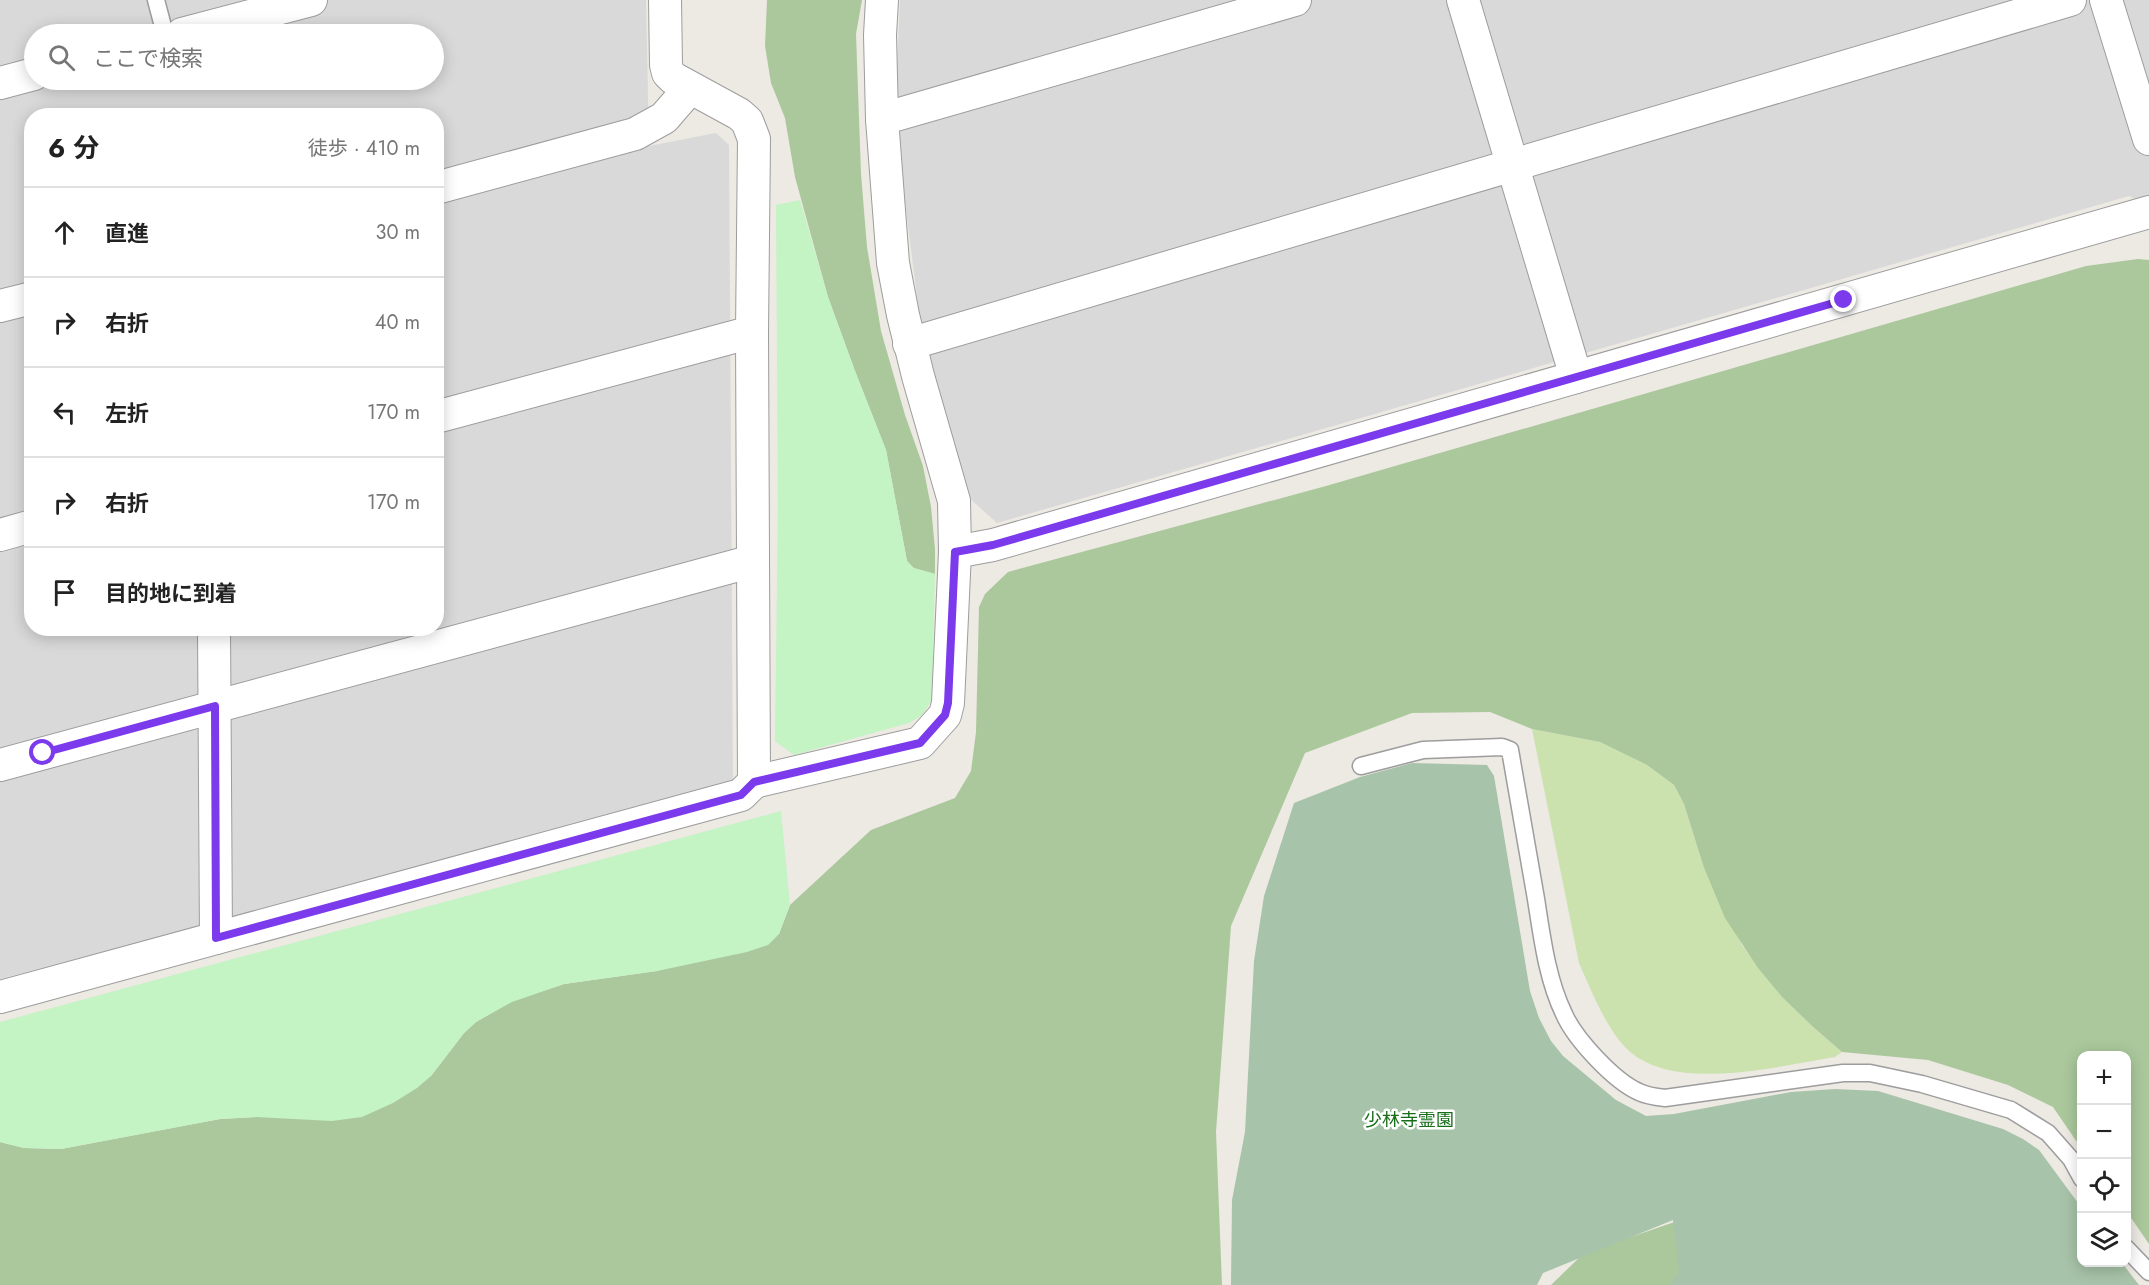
<!DOCTYPE html>
<html lang="ja">
<head>
<meta charset="utf-8">
<style>
	:root { --surface:#fff; --page:#f6f6f6; --text:#222; --muted:#767676; --line:#e0e0e0 }
	body { margin:0; font-family:Jost,"Noto Sans JP",sans-serif; background:var(--page); color:var(--text) }
	.controls { position:absolute; right:18px; bottom:18px; display:grid; overflow:hidden; border-radius:12px; box-shadow:0 3px 15px #0003 }
	.controls button { width:54px; height:54px; display:grid; place-items:center; padding:0; border:0; border-bottom:2px solid var(--line); background:var(--surface); color:var(--text); font:30px sans-serif }
	.stop { position:absolute; width:18px; height:18px; margin:-14px; border:4px solid #7c3aed; border-radius:50%; background:#fff }
	.stop.end { background:#7c3aed; border-color:#fff; box-shadow:0 2px 6px #0008 }
	.list { margin:0; padding:0; list-style:none }
	h2 { display:flex; justify-content:space-between; align-items:center; height:78px; margin:0; padding:0 24px; font-size:26px }
	h2 small { font-size:20px; font-weight:400; color:var(--muted) }
	.list li { display:grid; grid-template-columns:39px 1fr auto; gap:18px; align-items:center; box-sizing:border-box; height:90px; padding:0 24px; border-top:2px solid var(--line) }
	.list b { display:block; font-size:22px; white-space:nowrap }
	.list em { font-size:20px; font-style:normal; color:var(--muted) }
	.icon { flex:none; width:33px; height:33px; fill:none; stroke:currentColor; stroke-width:2; stroke-linecap:round; stroke-linejoin:round }
	.map { position:relative; flex:none; width:2149px; height:1285px; overflow:hidden }
	.search { position:absolute; background:var(--surface); box-shadow:0 3px 15px #0003; left:24px; top:24px; width:420px; height:66px; display:flex; align-items:center; gap:15px; box-sizing:border-box; padding:0 21px; border-radius:33px; color:var(--muted); font-size:22px }
	.panel { position:absolute; background:var(--surface); box-shadow:0 3px 15px #0003; left:24px; top:108px; width:420px; height:528px; border-radius:24px }
	.map>svg:first-child { display:block }
	.residential { fill:#dad9d9; fill-rule:evenodd }
	.grass { fill:#cbe2ae }
	.forest { fill:#abc89c }
	.cemetery { fill:#a7c3a9 }
	.park { fill:#c4f3c4 }
	.lines { fill:none; stroke-linecap:round; stroke-linejoin:round }
	.lane-casing { stroke:#9d9d9d; stroke-width:19 }
	.street-casing { stroke:#9d9d9d; stroke-width:34 }
	.lane { stroke:#fff; stroke-width:16 }
	.street { stroke:#fff; stroke-width:32 }
	.route { stroke:#7c3aed; stroke-width:8 }
	.labels { text-anchor:middle; stroke-width:5; stroke-linejoin:round; paint-order:stroke }
	.park-label { font-size:18px; fill:#166e18; stroke:#fff }
</style>
</head>
<body>
<div class="map">
<svg width="2149" height="1285" viewBox="0 0 2149 1285">
	<rect width="100%" height="100%" fill="#ede9e3"/>
	<g class="residential">
		<path d="M 0,0 L 646,0 L 649,146 L 716,133 L 729,145 L 733,785 L 0,979 ZM 34,34 L 434,34 L 434,80 L 34,80 ZM 32,116 L 436,116 L 436,628 L 32,628 Z"/>
		<path d="M 900,0 L 2149,0 L 2149,206 L 2129,196 L 997,523 L 968,497 L 920,320 L 899,154 L 897,68 Z"/>
	</g>
	<path class="grass" d="M 1532,729 L 1600,742 L 1647,765 L 1674,785 L 1684,804 L 1703,865 L 1742,945 L 1782,997 L 1812,1026 L 1842,1052 L 1835,1057 C 1778,1066 1677,1093 1629,1051 C 1607,1031 1591,990 1579,963 Z"/>
	<g class="forest">
		<path d="M 767,0 L 862,0 L 856,34 L 861,174 L 867,247 L 881,331 L 905,415 L 923,466 L 931,507 L 935,549 L 935,574 L 913,568 L 907,561 L 886,450 L 855,371 L 828,297 L 795,177 L 785,118 L 771,83 L 765,46 Z"/>
		<path d="M 2138,259 L 2149,260 L 2149,1244 L 2127,1212 L 2126,1056 L 2082,1056 L 2081,1148 L 2053,1107 L 2008,1085 L 1928,1060 L 1842,1052 L 1812,1026 L 1782,997 L 1758,968 L 1725,918 L 1703,865 L 1684,804 L 1674,785 L 1647,765 L 1600,742 L 1532,729 L 1490,712 L 1412,713 L 1305,753 L 1231,926 L 1216,1132 L 1222,1285 L 0,1285 L 0,1142 L 24,1148 L 61,1149 L 220,1119 L 256,1117 L 431,1076 L 464,1033 L 476,1022 L 512,1001 L 564,984 L 657,971 L 779,934 L 790,905 L 871,830 L 955,798 L 971,771 L 976,732 L 979,607 L 985,594 L 1008,572 L 1326,486 L 2086,266 Z"/>
		<path d="M 1730,1203 L 1731,1285 L 1551,1285 L 1584,1253 Z"/>
	</g>
	<path class="cemetery" d="M 1412,763 L 1487,765 L 1494,776 L 1530,991 L 1539,1018 L 1551,1041 L 1563,1056 L 1616,1100 L 1646,1116 L 1674,1114 L 1791,1092 L 1835,1089 L 1878,1091 L 2003,1129 L 2023,1139 L 2039,1150 L 2081,1207 L 2082,1262 L 2122,1263 L 2139,1285 L 1670,1285 L 1679,1272 L 1673,1220 L 1543,1273 L 1537,1285 L 1231,1285 L 1232,1200 L 1245,1132 L 1254,961 L 1264,896 L 1294,803 L 1360,777 Z"/>
	<g class="park">
		<path d="M 800,200 L 828,297 L 855,371 L 886,450 L 907,561 L 914,568 L 935,574 L 932,700 L 922,715 L 909,723 L 794,755 L 775,741 L 778,505 L 776,205 Z"/>
		<path d="M 781,811 L 790,905 L 779,934 L 768,945 L 747,952 L 657,971 L 564,984 L 512,1002 L 476,1022 L 464,1033 L 431,1076 L 417,1088 L 393,1103 L 362,1117 L 332,1121 L 256,1117 L 220,1119 L 61,1149 L 24,1148 L 0,1142 L 0,1022 Z"/>
	</g>
	<g class="lines">
		<defs>
			<g id="lane">
				<path d="M 156,0 L 165,34"/>
				<path d="M 1361,766 L 1423,750 L 1502,747 L 1510,750 C 1519,800 1527,849 1536,899 C 1542,937 1547,979 1564,1014 C 1575,1039 1614,1081 1639,1092 C 1647,1096 1656,1097 1665,1098 L 1843,1073 L 1870,1073 L 1922,1084 L 2011,1110 L 2048,1133 L 2071,1159 L 2082,1179"/>
				<path d="M 2126,1248 L 2149,1272"/>
			</g>
			<g id="street">
				<path d="M 1463,0 L 1576,377"/>
				<path d="M 2106,0 L 2149,139"/>
				<path d="M 182,34 L 311,0"/>
				<path d="M 0,83 L 34,74"/>
				<path d="M 882,119 L 1295,0"/>
				<path d="M 436,188 L 635,134 L 664,118 L 690,88"/>
				<path d="M 0,306 L 32,298"/>
				<path d="M 909,344 L 2070,0"/>
				<path d="M 436,417 L 752,332"/>
				<path d="M 0,535 L 32,526"/>
				<path d="M 955,552 L 993,545 L 2149,212"/>
				<path d="M 214,628 L 216,938"/>
				<path d="M 0,765 L 753,561"/>
				<path d="M 754,782 L 920,743 L 945,715 L 948,703 L 955,552 L 954,501 L 918,376 L 903,315 L 893,263 L 882,119 L 880,35 L 882,0"/>
				<path d="M 0,997 L 741,795 L 754,782 L 752,332 L 754,139 L 747,121 L 739,114 L 673,78 L 668,73 L 666,65 L 665,0"/>
			</g>
		</defs>
		<use href="#lane" class="lane-casing"/>
		<use href="#street" class="street-casing"/>
		<use href="#lane" class="lane"/>
		<use href="#street" class="street"/>
	</g>
	<g class="lines">
		<path class="route" d="M 43,753 L 215,706 L 216,938 L 741,795 L 754,782 L 920,743 L 945,715 L 948,703 L 955,552 L 993,545 L 1844,300"/>
	</g>
	<g class="labels">
		<g class="park-label">
			<text x="1409" y="1126">少林寺霊園</text>
		</g>
	</g>
</svg>
<div class="controls">
<button>+</button>
<button>−</button>
<button><svg class="icon" aria-label="locate" viewBox="0 0 24 24"><circle cx="12" cy="12" r="6"/><path d="M12 2v4M12 18v4M2 12h4M18 12h4"/></svg></button>
<button><svg class="icon" aria-label="layers" viewBox="0 0 24 24"><path d="M12 4l9 5-9 5-9-5zM3 14l9 5 9-5"/></svg></button>
</div>
<div class="stop" style="left:43px;top:753px"></div>
<div class="stop end" style="left:1844px;top:300px"></div>
<div class="search"><svg class="icon" aria-label="search" viewBox="0 0 24 24"><circle cx="10" cy="10" r="6"/><path d="M15 15l6 6"/></svg>ここで検索</div>
<section class="panel">
<h2>6 分<small>徒歩 · 410 m</small></h2>
<ul class="list">
<li><svg class="icon" aria-label="ahead" viewBox="0 0 24 24"><path d="M12 20V5M6 11l6-6 6 6"/></svg><div><b>直進</b></div><em>30 m</em></li>
<li><svg class="icon" aria-label="right" viewBox="0 0 24 24"><path d="M7 20v-9h11M14 6l5 5-5 5"/></svg><div><b>右折</b></div><em>40 m</em></li>
<li><svg class="icon" aria-label="left" viewBox="0 0 24 24"><path d="M17 20v-9H6M10 6l-5 5 5 5"/></svg><div><b>左折</b></div><em>170 m</em></li>
<li><svg class="icon" aria-label="right" viewBox="0 0 24 24"><path d="M7 20v-9h11M14 6l5 5-5 5"/></svg><div><b>右折</b></div><em>170 m</em></li>
<li><svg class="icon" aria-label="arrive" viewBox="0 0 24 24"><path d="M6 21V4h12l-3 4 3 4H6"/></svg><div><b>目的地に到着</b></div></li>
</ul>
</section>
</div>
</body>
</html>
